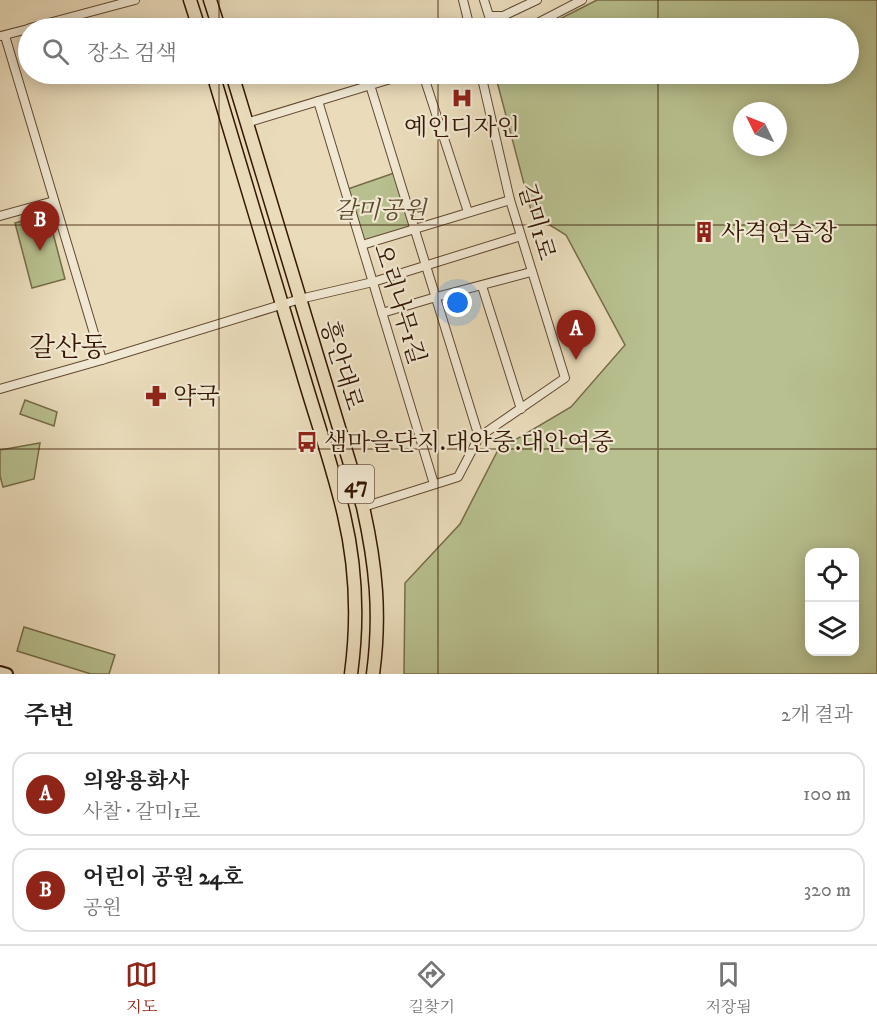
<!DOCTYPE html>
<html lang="ko">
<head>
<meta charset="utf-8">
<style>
	:root { --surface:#fff; --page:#f2f2f2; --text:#222; --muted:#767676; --line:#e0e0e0; --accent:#8f2418 }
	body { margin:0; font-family:"IM FELL DW Pica","Noto Serif KR",serif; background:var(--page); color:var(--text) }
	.controls { position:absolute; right:18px; bottom:18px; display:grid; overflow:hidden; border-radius:12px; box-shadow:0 3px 15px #0003 }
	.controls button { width:54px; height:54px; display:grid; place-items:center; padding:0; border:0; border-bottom:2px solid var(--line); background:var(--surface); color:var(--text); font:30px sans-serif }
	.compass { position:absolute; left:733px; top:102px; width:54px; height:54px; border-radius:50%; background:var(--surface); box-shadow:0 3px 15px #0003; rotate:313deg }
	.you { position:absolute; left:458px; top:303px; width:21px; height:21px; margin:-15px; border:4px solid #fff; border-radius:50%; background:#1a73e8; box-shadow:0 0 0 9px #1a73e833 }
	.badge { display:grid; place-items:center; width:39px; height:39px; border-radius:50%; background:var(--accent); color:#fff; font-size:20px; font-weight:700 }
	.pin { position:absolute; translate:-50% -50px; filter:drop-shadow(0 2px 3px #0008) }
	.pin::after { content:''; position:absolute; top:32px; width:21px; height:18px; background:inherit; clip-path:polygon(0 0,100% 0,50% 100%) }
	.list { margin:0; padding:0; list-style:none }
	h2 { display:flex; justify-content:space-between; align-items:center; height:78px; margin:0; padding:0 24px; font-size:26px }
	h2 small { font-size:20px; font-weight:400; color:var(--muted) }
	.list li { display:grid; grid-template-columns:39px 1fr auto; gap:18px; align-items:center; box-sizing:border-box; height:84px; margin:0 12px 12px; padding:0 12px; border:2px solid var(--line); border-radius:18px }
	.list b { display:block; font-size:22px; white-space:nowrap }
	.list p { margin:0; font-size:20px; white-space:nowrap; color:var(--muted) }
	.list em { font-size:20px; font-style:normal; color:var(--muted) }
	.icon { flex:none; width:33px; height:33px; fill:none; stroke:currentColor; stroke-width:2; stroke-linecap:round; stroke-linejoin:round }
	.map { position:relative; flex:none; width:877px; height:674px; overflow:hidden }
	.search { position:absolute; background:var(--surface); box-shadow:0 3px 15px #0003; left:18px; right:18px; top:18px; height:66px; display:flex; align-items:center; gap:15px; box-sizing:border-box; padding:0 21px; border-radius:33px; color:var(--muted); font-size:22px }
	.sheet { height:270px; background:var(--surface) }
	nav { display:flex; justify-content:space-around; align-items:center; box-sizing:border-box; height:84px; border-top:2px solid var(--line); background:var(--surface); font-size:16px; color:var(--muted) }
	nav a { display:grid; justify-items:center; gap:3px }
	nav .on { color:var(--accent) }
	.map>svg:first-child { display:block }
	.green { fill:#b8c08f; stroke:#766b48; stroke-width:1.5; fill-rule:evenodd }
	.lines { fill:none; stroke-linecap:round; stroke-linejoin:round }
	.street-casing { stroke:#624830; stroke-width:10 }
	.secondary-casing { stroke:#341602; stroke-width:14 }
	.primary-casing { stroke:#341602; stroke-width:15 }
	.street { stroke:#f1e8d3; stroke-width:8 }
	.secondary { stroke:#f1e8d3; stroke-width:10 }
	.primary { stroke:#eadcbb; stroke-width:12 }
	.grid { fill:none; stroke:#341602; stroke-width:1.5; stroke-opacity:0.55 }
	.labels { text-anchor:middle; stroke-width:4.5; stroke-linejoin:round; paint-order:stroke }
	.shield { fill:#f1e8d3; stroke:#6d5541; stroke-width:1.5 }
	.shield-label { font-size:22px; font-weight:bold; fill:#341602 }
	.poi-label { font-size:24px; fill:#341602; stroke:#f1e8d3; text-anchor:start }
	.park-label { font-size:24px; font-style:italic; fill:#5c492c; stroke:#f1e8d3 }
	.street-label { font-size:24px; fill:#341602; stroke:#f1e8d3 }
	.quarter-label { font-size:27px; fill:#341602; stroke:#f1e8d3 }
</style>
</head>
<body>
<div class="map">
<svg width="877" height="674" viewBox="0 0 877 674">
	<rect width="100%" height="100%" fill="#eadcbb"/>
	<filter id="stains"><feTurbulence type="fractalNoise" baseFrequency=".00333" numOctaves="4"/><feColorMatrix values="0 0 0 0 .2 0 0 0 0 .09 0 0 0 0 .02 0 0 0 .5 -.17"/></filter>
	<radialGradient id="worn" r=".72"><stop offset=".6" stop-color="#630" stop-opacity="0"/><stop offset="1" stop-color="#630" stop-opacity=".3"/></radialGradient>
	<g class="green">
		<path d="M 597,0 L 877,0 L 877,674 L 404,674 L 405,583 L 460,524 L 498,450 L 571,407 L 625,345 L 566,235 L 532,214 L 495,74 L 848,74 L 848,28 L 542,28 ZM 742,111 L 778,111 L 778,147 L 742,147 ZM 810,552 L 854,552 L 854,652 L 810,652 Z"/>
		<path d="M 397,172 L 415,230 L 362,245 L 345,190 Z"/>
		<path d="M 48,214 L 65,279 L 32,288 L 15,223 Z"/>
		<path d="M 25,400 L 57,412 L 54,426 L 20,414 Z"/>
		<path d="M 40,443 L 34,479 L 3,487 L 0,476 L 0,450 Z"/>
		<path d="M 24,627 L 115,655 L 109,674 L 91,674 L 17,651 Z"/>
	</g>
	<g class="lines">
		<defs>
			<g id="street">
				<path d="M 463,0 L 470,28"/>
				<path d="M 484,0 L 489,16 L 503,16 L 537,0"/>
				<path d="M 30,28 L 135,0"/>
				<path d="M 528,28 L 582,0"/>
				<path d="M 1,36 L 28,29"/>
				<path d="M 5,36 L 102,360"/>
				<path d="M 423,74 L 468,212"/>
				<path d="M 370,85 L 479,437"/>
				<path d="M 318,101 L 434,484"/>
				<path d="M 246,123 L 407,74"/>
				<path d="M 0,216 L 54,201"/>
				<path d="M 362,245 L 510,200"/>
				<path d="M 482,286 L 521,409"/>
				<path d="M 382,313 L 436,297 L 531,272"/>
				<path d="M 0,389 L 102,360 L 300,299 L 373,282 L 521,236"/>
				<path d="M 363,507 L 458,477 L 479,437 L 565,378 L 510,200 L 481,74"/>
			</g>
			<path id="secondary" d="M 0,672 L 7,674"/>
			<g id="primary">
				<path d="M 190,0 L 199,28"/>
				<path d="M 210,0 L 219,28"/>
				<path d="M 213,74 C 243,172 273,271 302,371 C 316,419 333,467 344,515 C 356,566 358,622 351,674"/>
				<path d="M 232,74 L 363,507 C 376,565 381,614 373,674"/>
			</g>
		</defs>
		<use href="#street" class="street-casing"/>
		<use href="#secondary" class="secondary-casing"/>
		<use href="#primary" class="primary-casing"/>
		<use href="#street" class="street"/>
		<use href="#secondary" class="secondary"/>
		<use href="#primary" class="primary"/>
	</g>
	<path class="grid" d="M 219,0 L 219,28M 438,0 L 438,28M 658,0 L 658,28M 219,74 L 219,674M 438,74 L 438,674M 658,74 L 658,674M 0,225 L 877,225M 0,449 L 877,449"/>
	<defs>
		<symbol id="hospital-bare" viewBox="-9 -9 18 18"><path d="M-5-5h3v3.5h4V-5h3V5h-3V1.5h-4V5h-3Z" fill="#8f2418" stroke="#f1e8d3" stroke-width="2.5" paint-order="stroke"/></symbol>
		<symbol id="building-bare" viewBox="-9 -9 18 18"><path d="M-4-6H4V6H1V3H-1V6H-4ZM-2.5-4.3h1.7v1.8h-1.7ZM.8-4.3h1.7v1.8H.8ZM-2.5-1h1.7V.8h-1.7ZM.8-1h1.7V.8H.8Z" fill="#8f2418" stroke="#f1e8d3" stroke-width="2.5" paint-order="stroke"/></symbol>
		<symbol id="pharmacy-bare" viewBox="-9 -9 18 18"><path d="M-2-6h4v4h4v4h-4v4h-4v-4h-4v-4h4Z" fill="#8f2418" stroke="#f1e8d3" stroke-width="2.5" paint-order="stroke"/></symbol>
		<symbol id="bus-bare" viewBox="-9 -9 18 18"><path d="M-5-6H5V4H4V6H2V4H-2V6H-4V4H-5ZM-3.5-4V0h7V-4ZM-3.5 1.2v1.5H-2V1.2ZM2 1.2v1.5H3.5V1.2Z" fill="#8f2418" stroke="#f1e8d3" stroke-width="2.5" paint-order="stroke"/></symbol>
	</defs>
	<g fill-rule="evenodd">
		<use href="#hospital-bare" x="447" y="83" width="30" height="30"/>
		<use href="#building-bare" x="689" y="217" width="30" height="30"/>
		<use href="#pharmacy-bare" x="141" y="381" width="30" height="30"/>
		<use href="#bus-bare" x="292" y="427" width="30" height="30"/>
	</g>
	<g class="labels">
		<rect class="shield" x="338" y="465" width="36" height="38" rx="4.5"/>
		<g class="shield-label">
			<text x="356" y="492">47</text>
		</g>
		<g class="poi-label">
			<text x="462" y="135" text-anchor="middle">예인디자인</text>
			<text x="721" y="240">사격연습장</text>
			<text x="173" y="404">약국</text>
			<text x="324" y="450">샘마을단지.대안중.대안여중</text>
		</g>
		<g class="park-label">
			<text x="380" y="218">갈미공원</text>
		</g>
		<g class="street-label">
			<text transform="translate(537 222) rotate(74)" y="8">갈미1로</text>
			<text transform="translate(400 304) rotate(73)" y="8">오리나무1길</text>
			<text transform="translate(342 365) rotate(73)" y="8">흥안대로</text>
		</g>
		<g class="quarter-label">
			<text x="68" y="356">갈산동</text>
		</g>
	</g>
	<rect width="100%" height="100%" filter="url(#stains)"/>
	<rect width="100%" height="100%" fill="url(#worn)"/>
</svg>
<div class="controls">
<button><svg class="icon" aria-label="locate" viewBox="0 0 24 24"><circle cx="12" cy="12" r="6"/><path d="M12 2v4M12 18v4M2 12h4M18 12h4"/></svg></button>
<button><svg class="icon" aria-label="layers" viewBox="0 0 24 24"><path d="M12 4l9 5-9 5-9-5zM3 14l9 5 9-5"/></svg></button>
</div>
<svg class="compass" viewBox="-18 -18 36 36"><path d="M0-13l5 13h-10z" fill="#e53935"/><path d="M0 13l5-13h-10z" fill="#767676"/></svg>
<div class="you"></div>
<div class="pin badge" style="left:576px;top:360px">A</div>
<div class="pin badge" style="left:40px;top:251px">B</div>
<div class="search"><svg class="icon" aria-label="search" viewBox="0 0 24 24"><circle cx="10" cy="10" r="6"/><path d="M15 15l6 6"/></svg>장소 검색</div>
</div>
<section class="sheet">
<h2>주변<small>2개 결과</small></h2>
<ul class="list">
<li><span class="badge">A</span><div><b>의왕용화사</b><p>사찰 · 갈미1로</p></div><em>100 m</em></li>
<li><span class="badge">B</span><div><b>어린이 공원 24호</b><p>공원</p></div><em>320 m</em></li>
</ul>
</section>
<nav>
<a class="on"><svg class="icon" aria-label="map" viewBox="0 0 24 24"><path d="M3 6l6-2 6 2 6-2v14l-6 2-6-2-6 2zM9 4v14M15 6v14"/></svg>지도</a>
<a><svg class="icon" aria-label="directions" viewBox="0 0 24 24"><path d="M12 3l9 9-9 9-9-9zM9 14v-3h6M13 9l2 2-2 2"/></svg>길찾기</a>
<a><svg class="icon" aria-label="saved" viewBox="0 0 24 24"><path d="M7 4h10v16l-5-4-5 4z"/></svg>저장됨</a>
</nav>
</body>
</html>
